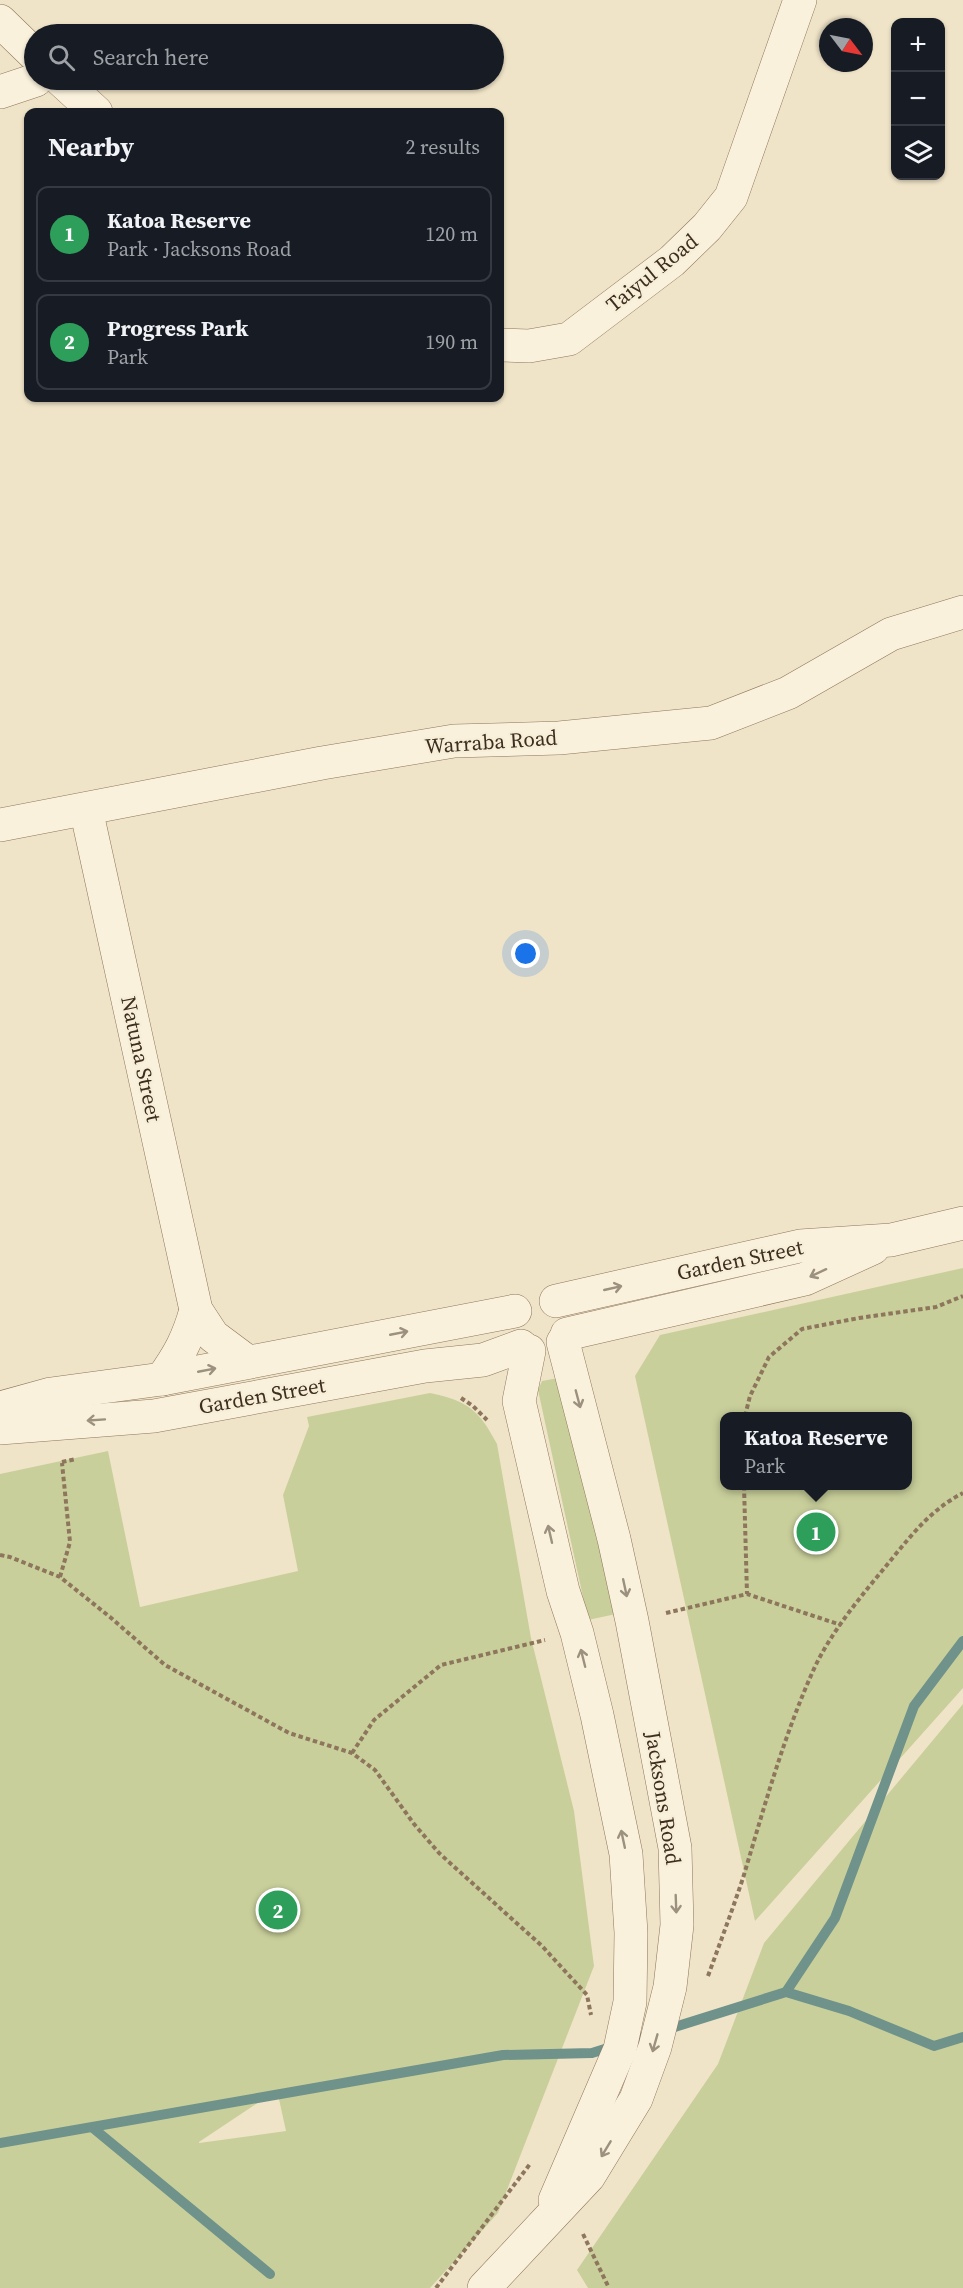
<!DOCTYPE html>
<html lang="en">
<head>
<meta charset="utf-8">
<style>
	:root { --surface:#171b24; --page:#242831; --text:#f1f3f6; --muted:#9ea1a6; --line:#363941; --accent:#cc999b }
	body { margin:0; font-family:"Source Serif 4",serif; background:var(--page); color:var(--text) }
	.controls { position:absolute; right:18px; top:18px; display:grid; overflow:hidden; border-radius:12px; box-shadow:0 2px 4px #0004 }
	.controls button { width:54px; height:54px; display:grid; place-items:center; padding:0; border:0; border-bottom:2px solid var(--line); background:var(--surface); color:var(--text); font:30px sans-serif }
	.compass { position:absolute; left:819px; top:18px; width:54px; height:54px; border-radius:50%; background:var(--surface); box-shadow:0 2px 4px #0004; rotate:122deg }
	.you { position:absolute; left:526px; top:954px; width:21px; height:21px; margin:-15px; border:4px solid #fff; border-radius:50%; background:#1a73e8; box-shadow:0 0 0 9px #1a73e833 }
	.badge { display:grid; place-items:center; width:39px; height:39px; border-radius:50%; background:var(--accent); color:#fff; font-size:20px; font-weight:700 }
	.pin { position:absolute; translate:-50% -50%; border:3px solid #fff; box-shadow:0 2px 6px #0006 }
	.popup { position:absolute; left:720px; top:1412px; width:192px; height:78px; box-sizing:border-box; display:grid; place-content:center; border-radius:12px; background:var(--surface); filter:drop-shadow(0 2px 4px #0005); font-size:20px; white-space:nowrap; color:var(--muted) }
	.popup b { font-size:22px; color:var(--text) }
	.popup::after { content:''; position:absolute; left:50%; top:100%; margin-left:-12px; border:12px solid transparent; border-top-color:var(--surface) }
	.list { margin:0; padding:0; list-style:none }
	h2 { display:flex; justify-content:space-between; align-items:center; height:78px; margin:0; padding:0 24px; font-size:26px }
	h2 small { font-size:20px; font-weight:400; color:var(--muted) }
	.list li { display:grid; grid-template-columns:39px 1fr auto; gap:18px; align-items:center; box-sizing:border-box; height:96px; margin:0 12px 12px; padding:0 12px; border:2px solid var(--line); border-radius:12px }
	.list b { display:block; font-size:22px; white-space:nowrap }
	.list p { margin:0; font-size:20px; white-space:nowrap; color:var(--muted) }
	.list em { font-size:20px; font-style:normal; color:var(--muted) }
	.icon { flex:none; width:33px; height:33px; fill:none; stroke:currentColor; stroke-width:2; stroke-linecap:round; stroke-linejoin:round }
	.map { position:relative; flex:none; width:963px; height:2288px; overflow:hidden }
	.search { position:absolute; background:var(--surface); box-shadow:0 2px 4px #0004; left:24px; top:24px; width:480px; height:66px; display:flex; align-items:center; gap:15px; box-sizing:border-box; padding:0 21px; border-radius:33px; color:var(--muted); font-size:22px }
	.panel { position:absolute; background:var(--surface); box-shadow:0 2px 4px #0004; left:24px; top:108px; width:480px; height:294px; border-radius:12px }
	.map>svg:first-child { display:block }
	.green { fill:#c9cf9b; fill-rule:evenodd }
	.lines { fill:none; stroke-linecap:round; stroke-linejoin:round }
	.stream { stroke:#6f938a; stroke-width:10 }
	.minor-casing { stroke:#8d765c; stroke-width:34 }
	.tertiary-casing { stroke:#8d765c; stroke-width:34 }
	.path { stroke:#8d765c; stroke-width:4; stroke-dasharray:4.5 3; stroke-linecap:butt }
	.minor { stroke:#faf1dc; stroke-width:33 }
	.tertiary { stroke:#faf1dc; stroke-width:33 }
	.oneway { stroke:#9c907e }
	.labels { text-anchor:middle; stroke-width:4.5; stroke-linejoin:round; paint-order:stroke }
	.street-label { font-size:21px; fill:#3d2e20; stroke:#f7eed8 }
</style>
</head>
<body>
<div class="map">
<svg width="963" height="2288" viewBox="0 0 963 2288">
	<rect width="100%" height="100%" fill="#f0e4c8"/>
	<g class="green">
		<path d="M 963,1268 L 963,1688 L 755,1921 L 635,1376 L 660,1335 ZM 908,1416 L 908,1486 L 724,1486 L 724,1416 Z"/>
		<path d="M 558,1378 L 616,1614 L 588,1620 L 538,1390 L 542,1381 Z"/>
		<path d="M 430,1393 C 468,1401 479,1410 497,1444 L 531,1638 L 574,1811 L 594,1966 L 498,2213 L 430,2288 L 0,2288 L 0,1474 L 108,1451 L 140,1607 L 298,1571 L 283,1495 L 309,1426 L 307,1417 ZM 277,2090 L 286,2131 L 199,2143 L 199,2142 Z"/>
		<path d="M 963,1704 L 963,2288 L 588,2288 L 577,2270 L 718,2064 L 764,1943 Z"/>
	</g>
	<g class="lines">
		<g class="stream">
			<path d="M 786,1992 L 835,1918 L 914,1706 L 963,1641"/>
			<path d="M 93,2128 L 270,2274"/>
			<path d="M 0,2143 L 503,2055 L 592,2053 L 786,1992 L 849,2011 L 934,2046 L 963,2037"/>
		</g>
		<defs>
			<g id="minor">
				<path d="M 0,21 L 34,54"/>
				<path d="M 61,80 L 96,112"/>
				<path d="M 0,92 L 36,80"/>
				<path d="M 500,345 L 529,346 L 569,339 L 672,261 L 707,227 L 731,197 L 800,0"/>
				<path d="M 86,809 L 196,1310 L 213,1336 L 248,1362"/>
				<path d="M 0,825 L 322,763 L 454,741 L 559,738 L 711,723 L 788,693 L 891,634 L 963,612"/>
				<path d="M 162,1379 C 179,1355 188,1339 196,1310"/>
			</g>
			<g id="tertiary">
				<path d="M 556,1301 L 800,1246 L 891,1240 L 963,1223"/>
				<path d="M 567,1334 L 805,1279 L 873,1248"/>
				<path d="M 529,1351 L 519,1401 L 563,1591 L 577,1633 L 597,1715 L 626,1854 L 631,1933 L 630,2002 L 620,2049 L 555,2200"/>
				<path d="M 0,1408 L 51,1394 L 162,1379 L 515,1311"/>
				<path d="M 0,1428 L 154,1416 L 425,1366 L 483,1360 L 521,1346"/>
				<path d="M 484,2288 L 589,2176 L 636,2099 L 655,2047 L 670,1987 L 677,1925 L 675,1848 L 632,1621 L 614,1539 L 563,1342"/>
			</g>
		</defs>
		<use href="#minor" class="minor-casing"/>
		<use href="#tertiary" class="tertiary-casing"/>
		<g class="path">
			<path d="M 461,1398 L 473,1406 L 487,1420"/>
			<path d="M 745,1416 L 750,1396 L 769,1357 L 802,1329 L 859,1318 L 936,1307 L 963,1296"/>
			<path d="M 62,1462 L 76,1459"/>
			<path d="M 744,1486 L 747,1594"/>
			<path d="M 0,1555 L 10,1557 L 60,1577 L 110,1617 L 165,1665 L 289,1733 L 352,1753 L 375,1770 L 414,1824 L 439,1853 L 542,1946 L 587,1995 L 591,2015"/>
			<path d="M 60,1577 L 70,1542 L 62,1463"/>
			<path d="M 666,1613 L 747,1594 L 841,1625"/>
			<path d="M 352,1753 L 374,1720 L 441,1665 L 545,1640"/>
			<path d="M 708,1976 C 720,1943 732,1911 743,1878 C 764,1808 783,1738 813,1671 C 831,1631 863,1594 891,1560 C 913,1533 932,1509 963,1493"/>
			<path d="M 583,2234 L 609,2288"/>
			<path d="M 436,2288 L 530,2164"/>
		</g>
		<use href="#minor" class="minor"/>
		<use href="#tertiary" class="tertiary"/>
	</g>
	<defs><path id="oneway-shaft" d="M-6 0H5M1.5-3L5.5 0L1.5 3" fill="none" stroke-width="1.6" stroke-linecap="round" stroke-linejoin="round" transform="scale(1.5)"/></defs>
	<g class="oneway">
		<use href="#oneway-shaft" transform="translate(818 1273) rotate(155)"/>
		<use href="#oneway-shaft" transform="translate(613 1288) rotate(-13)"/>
		<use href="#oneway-shaft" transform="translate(399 1333) rotate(-11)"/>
		<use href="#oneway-shaft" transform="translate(207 1370) rotate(-11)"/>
		<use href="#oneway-shaft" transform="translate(578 1399) rotate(75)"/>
		<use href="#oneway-shaft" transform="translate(96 1420) rotate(176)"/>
		<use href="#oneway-shaft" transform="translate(550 1534) rotate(-103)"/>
		<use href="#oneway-shaft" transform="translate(625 1588) rotate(78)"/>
		<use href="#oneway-shaft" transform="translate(583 1658) rotate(-104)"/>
		<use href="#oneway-shaft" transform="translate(623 1839) rotate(-102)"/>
		<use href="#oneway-shaft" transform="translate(676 1904) rotate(88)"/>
		<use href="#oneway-shaft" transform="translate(655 2043) rotate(106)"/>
		<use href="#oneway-shaft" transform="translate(606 2149) rotate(121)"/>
	</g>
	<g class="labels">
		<g class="street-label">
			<text transform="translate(652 273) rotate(-39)" y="7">Taiyul Road</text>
			<text transform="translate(491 742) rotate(-4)" y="7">Warraba Road</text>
			<text transform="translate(141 1059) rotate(78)" y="7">Natuna Street</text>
			<text transform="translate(740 1260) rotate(-12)" y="7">Garden Street</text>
			<text transform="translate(262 1396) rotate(-10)" y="7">Garden Street</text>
			<text transform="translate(663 1798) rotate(81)" y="7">Jacksons Road</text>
		</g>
	</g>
</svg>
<div class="controls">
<button>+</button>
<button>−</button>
<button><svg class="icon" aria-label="layers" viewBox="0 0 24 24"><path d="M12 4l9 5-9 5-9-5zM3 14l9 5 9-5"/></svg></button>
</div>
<svg class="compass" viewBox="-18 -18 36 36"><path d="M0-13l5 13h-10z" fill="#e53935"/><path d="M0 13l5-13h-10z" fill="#9ea1a6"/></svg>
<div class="you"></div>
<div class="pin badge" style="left:816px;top:1532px;background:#2e9e5b">1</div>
<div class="popup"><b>Katoa Reserve</b>Park</div>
<div class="pin badge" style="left:278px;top:1910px;background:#2e9e5b">2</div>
<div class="search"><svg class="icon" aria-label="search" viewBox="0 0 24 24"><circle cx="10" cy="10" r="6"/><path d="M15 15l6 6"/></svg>Search here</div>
<section class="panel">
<h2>Nearby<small>2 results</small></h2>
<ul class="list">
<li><span class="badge" style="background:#2e9e5b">1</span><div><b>Katoa Reserve</b><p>Park · Jacksons Road</p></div><em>120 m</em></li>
<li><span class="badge" style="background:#2e9e5b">2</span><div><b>Progress Park</b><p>Park</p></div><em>190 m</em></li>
</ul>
</section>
</div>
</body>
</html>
